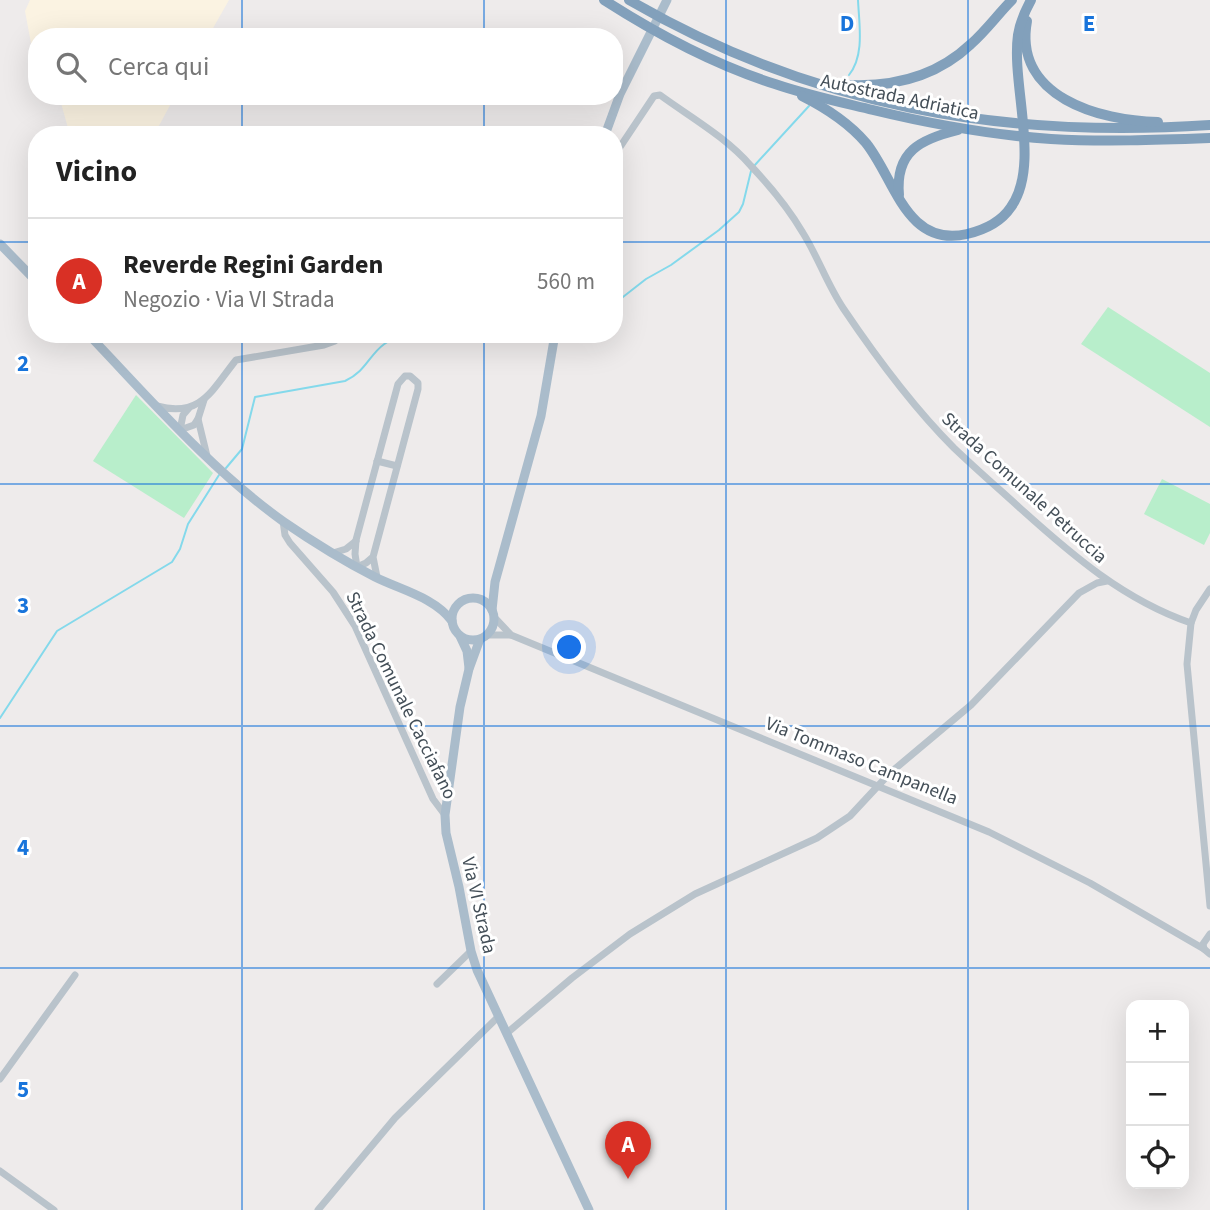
<!DOCTYPE html>
<html lang="it">
<head>
<meta charset="utf-8">
<style>
	:root { --surface:#fff; --page:#f2f2f2; --text:#222; --muted:#767676; --line:#e0e0e0; --accent:#d93025 }
	body { margin:0; font-family:"Source Sans 3",sans-serif; background:var(--page); color:var(--text) }
	.controls { position:absolute; right:21px; bottom:21px; display:grid; overflow:hidden; border-radius:14px; box-shadow:0 7px 28px #0002 }
	.controls button { width:63px; height:63px; display:grid; place-items:center; padding:0; border:0; border-bottom:2px solid var(--line); background:var(--surface); color:var(--text); font:35px sans-serif }
	.you { position:absolute; left:570px; top:648px; width:24px; height:24px; margin:-18px; border:5px solid #fff; border-radius:50%; background:#1a73e8; box-shadow:0 0 0 10px #1a73e833 }
	.badge { display:grid; place-items:center; width:46px; height:46px; border-radius:50%; background:var(--accent); color:#fff; font-size:23px; font-weight:700 }
	.pin { position:absolute; translate:-50% -58px; filter:drop-shadow(0 2px 4px #0008) }
	.pin::after { content:''; position:absolute; top:37px; width:24px; height:21px; background:inherit; clip-path:polygon(0 0,100% 0,50% 100%) }
	.list { margin:0; padding:0; list-style:none }
	h2 { display:flex; justify-content:space-between; align-items:center; height:91px; margin:0; padding:0 28px; font-size:30px }
	h2 small { font-size:23px; font-weight:400; color:var(--muted) }
	.list li { display:grid; grid-template-columns:46px 1fr auto; gap:21px; align-items:center; box-sizing:border-box; height:126px; padding:0 28px; border-top:2px solid var(--line) }
	.list b { display:block; font-size:26px; white-space:nowrap }
	.list p { margin:0; font-size:23px; white-space:nowrap; color:var(--muted) }
	.list em { font-size:23px; font-style:normal; color:var(--muted) }
	.icon { flex:none; width:38px; height:38px; fill:none; stroke:currentColor; stroke-width:2; stroke-linecap:round; stroke-linejoin:round }
	.map { position:relative; flex:none; width:1210px; height:1210px; overflow:hidden }
	.search { position:absolute; background:var(--surface); box-shadow:0 7px 28px #0002; left:28px; top:28px; width:595px; height:77px; display:flex; align-items:center; gap:18px; box-sizing:border-box; padding:0 24px; border-radius:28px; color:var(--muted); font-size:26px }
	.panel { position:absolute; background:var(--surface); box-shadow:0 7px 28px #0002; left:28px; top:126px; width:595px; height:217px; border-radius:28px }
	.map>svg:first-child { display:block }
	.commercial { fill:#fbf3e2 }
	.green { fill:#b8eecb }
	.lines { fill:none; stroke-linecap:round; stroke-linejoin:round }
	.stream { stroke:#84d9eb; stroke-width:2 }
	.minor { stroke:#b9c3cb; stroke-width:7 }
	.major { stroke:#aabccb; stroke-width:9 }
	.highway { stroke:#82a0bb; stroke-width:10 }
	.grid { fill:none; stroke:#1874db; stroke-width:2; stroke-opacity:0.55 }
	.labels { text-anchor:middle; stroke-width:6; stroke-linejoin:round; paint-order:stroke }
	.street-label { font-size:19px; fill:#444f58; stroke:#fff }
	.grid-label { font-size:23px; text-anchor:middle; font-weight:bold; fill:#1874db; stroke:#fff; stroke-width:6; stroke-linejoin:round; paint-order:stroke }
</style>
</head>
<body>
<div class="map">
<svg width="1210" height="1210" viewBox="0 0 1210 1210">
	<rect width="100%" height="100%" fill="#eeebeb"/>
	<g class="commercial">
		<path d="M 30,0 L 229,0 L 208,37 L 37,37 L 37,60 L 33,54 L 25,11 Z"/>
		<path d="M 59,96 L 175,96 L 154,135 L 70,135 Z"/>
	</g>
	<g class="green">
		<path d="M 1108,307 L 1210,373 L 1210,427 L 1081,344 Z"/>
		<path d="M 136,395 L 213,473 L 184,518 L 93,461 Z"/>
		<path d="M 1162,479 L 1210,504 L 1210,533 L 1204,545 L 1144,514 Z"/>
	</g>
	<g class="lines">
		<g class="stream">
			<path d="M 849,75 C 865,55 859,24 858,0"/>
			<path d="M 754,166 L 809,106"/>
			<path d="M 614,304 L 646,279 L 671,265 L 719,230 L 739,212 L 743,204 L 751,171"/>
			<path d="M 226,468 L 242,449 L 255,397 L 345,381 C 375,367 368,341 411,334"/>
			<path d="M 0,718 L 57,631 L 172,562 L 180,549 L 188,524 L 219,475"/>
		</g>
		<g class="minor">
			<path d="M 614,156 L 654,96 L 660,95 C 690,117 726,137 751,166 C 770,186 789,209 803,233 C 818,257 827,284 843,308 C 876,357 912,406 954,448 C 976,469 999,489 1021,509 C 1072,555 1124,600 1191,623"/>
			<path d="M 204,400 L 198,419 L 207,456"/>
			<path d="M 157,406 C 201,418 212,390 236,360 L 324,345 L 335,341 L 341,334"/>
			<path d="M 189,408 L 183,415 L 180,430 L 194,425 L 198,419"/>
			<path d="M 377,461 L 397,466"/>
			<path d="M 283,521 L 285,535 L 290,543 L 333,592 L 355,626 L 433,799 L 445,815"/>
			<path d="M 333,553 L 346,549 L 356,541"/>
			<path d="M 373,557 L 366,563 L 357,567 L 355,554 L 356,540 L 398,384 L 405,376 L 410,376 L 418,383 L 418,389 L 373,557 L 377,577"/>
			<path d="M 1210,589 L 1196,610 L 1191,623 L 1187,664 L 1210,906"/>
			<path d="M 494,617 L 511,635 L 989,832 L 1090,883 L 1204,949"/>
			<path d="M 486,635 L 510,635"/>
			<path d="M 1210,934 L 1203,944 L 1204,949 L 1210,954"/>
			<path d="M 437,984 L 471,951"/>
			<path d="M 507,1033 L 572,978 L 630,934 L 695,894 L 817,838 L 850,816 L 890,773 L 971,705 L 1079,593 L 1097,583 L 1107,581"/>
			<path d="M 0,1079 L 75,975"/>
			<path d="M 0,1171 L 54,1210"/>
			<path d="M 318,1210 L 395,1118 L 499,1016"/>
		</g>
		<g class="major">
			<path d="M 605,135 L 620,94 L 667,0"/>
			<path d="M 0,244 L 37,282"/>
			<path d="M 88,334 C 150,399 210,469 284,522 C 313,542 344,561 375,577 C 401,590 434,597 452,621"/>
			<circle cx="473" cy="619" r="21"/>
			<path d="M 492,610 L 495,582 L 541,416 L 555,334"/>
			<path d="M 460,636 L 467,651 L 469,668"/>
			<path d="M 480,639 L 469,669 L 460,707 L 445,815 L 446,833 L 459,887 L 471,951 L 477,970 L 589,1210"/>
		</g>
		<g class="highway">
			<path d="M 604,0 C 657,34 715,65 775,84 C 807,95 840,102 873,110 C 931,124 991,135 1051,139 C 1104,142 1157,140 1210,138"/>
			<path d="M 629,0 C 811,106 1002,139 1210,125"/>
			<path d="M 1027,21 C 1013,97 1100,121 1158,122"/>
			<path d="M 835,84 C 886,89 933,80 971,44 C 986,31 998,14 1012,0"/>
			<path d="M 802,96 C 826,108 848,122 866,143 C 895,179 906,248 967,234 C 984,230 1001,222 1011,207 C 1041,165 1011,84 1018,35 C 1020,22 1025,11 1031,0"/>
			<path d="M 899,195 C 895,151 921,139 958,130"/>
		</g>
	</g>
	<path class="grid" d="M 242,0 L 242,37M 484,0 L 484,37M 726,0 L 726,1210M 968,0 L 968,1210M 242,96 L 242,135M 484,96 L 484,135M 0,242 L 37,242M 614,242 L 1210,242M 242,334 L 242,1210M 484,334 L 484,1210M 0,484 L 1210,484M 0,726 L 1210,726M 0,968 L 1210,968"/>
	<g class="labels">
		<g class="street-label">
			<text transform="translate(900 96) rotate(12)" y="7">Autostrada Adriatica</text>
			<text transform="translate(1025 487) rotate(42)" y="7">Strada Comunale Petruccia</text>
			<text transform="translate(402 695) rotate(64)" y="7">Strada Comunale Cacciafano</text>
			<text transform="translate(862 760) rotate(22)" y="7">Via Tommaso Campanella</text>
			<text transform="translate(480 905) rotate(77)" y="7">Via VI Strada</text>
		</g>
	</g>
	<g class="grid-label">
		<text x="847" y="31">D</text>
		<text x="1089" y="31">E</text>
		<text x="23" y="371">2</text>
		<text x="23" y="613">3</text>
		<text x="23" y="855">4</text>
		<text x="23" y="1097">5</text>
	</g>
</svg>
<div class="controls">
<button>+</button>
<button>−</button>
<button><svg class="icon" aria-label="locate" viewBox="0 0 24 24"><circle cx="12" cy="12" r="6"/><path d="M12 2v4M12 18v4M2 12h4M18 12h4"/></svg></button>
</div>
<div class="you"></div>
<div class="pin badge" style="left:628px;top:1179px">A</div>
<div class="search"><svg class="icon" aria-label="search" viewBox="0 0 24 24"><circle cx="10" cy="10" r="6"/><path d="M15 15l6 6"/></svg>Cerca qui</div>
<section class="panel">
<h2>Vicino<small></small></h2>
<ul class="list">
<li><span class="badge">A</span><div><b>Reverde Regini Garden</b><p>Negozio · Via VI Strada</p></div><em>560 m</em></li>
</ul>
</section>
</div>
</body>
</html>
